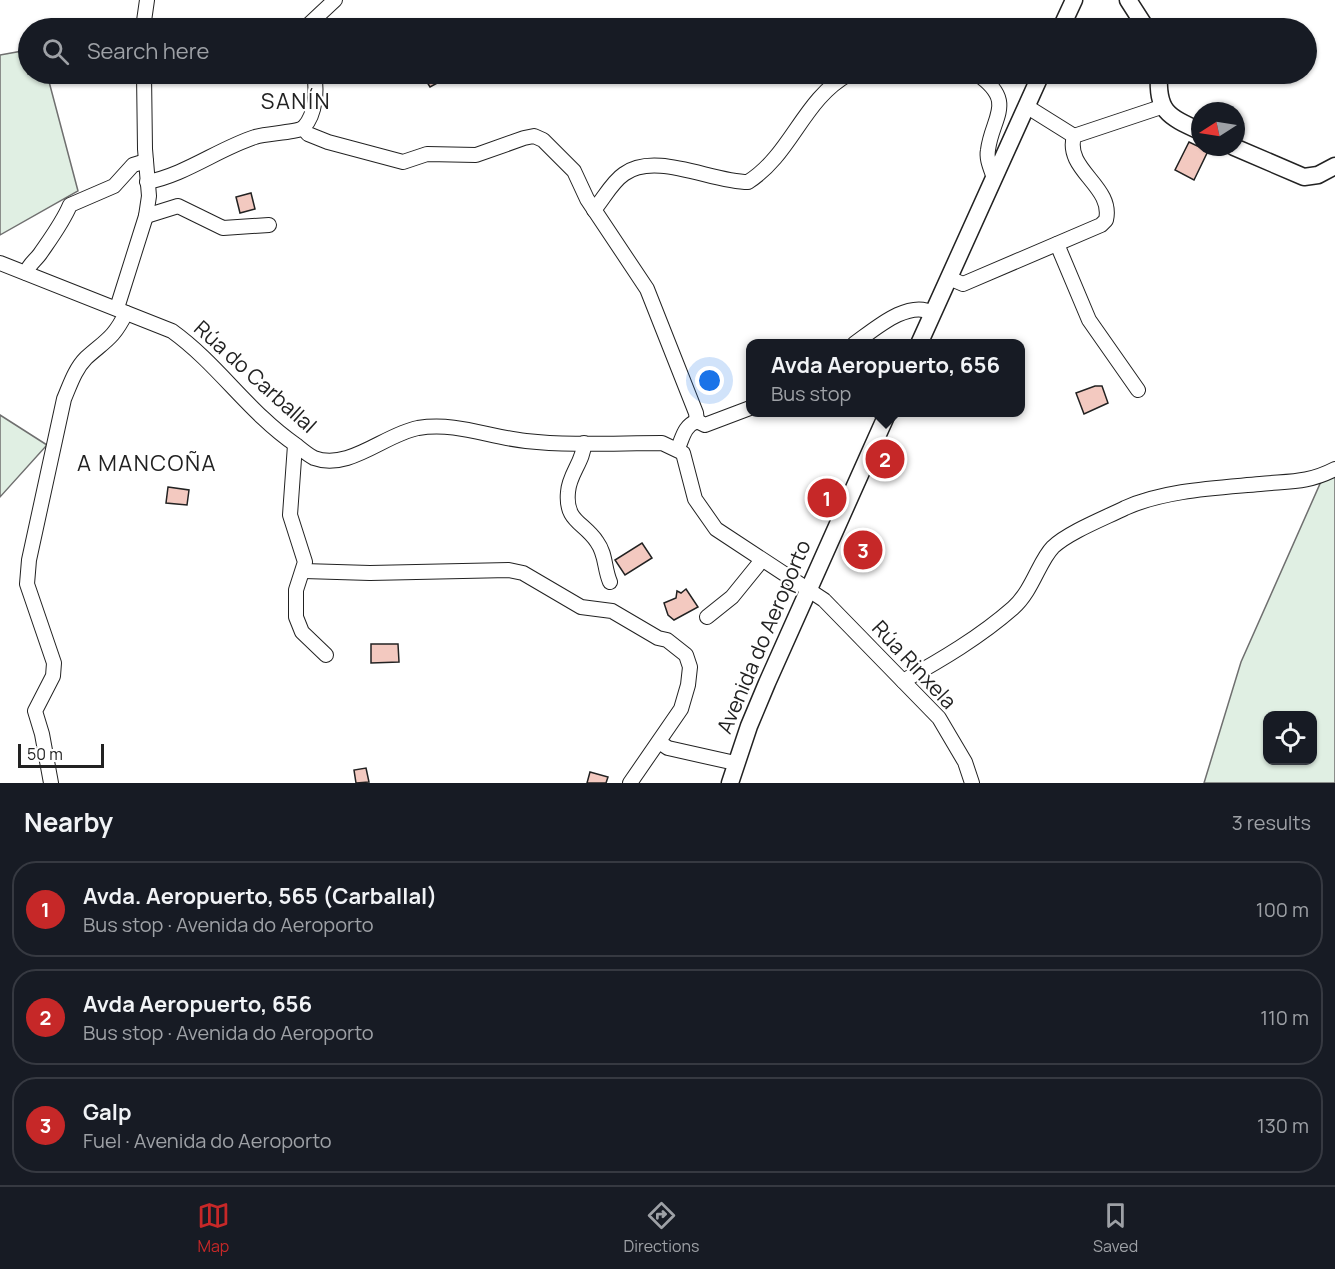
<!DOCTYPE html>
<html lang="en">
<head>
<meta charset="utf-8">
<style>
	:root { --surface:#171b24; --page:#242831; --text:#f1f3f6; --muted:#9ea1a6; --line:#363941; --accent:#c62828 }
	body { margin:0; font-family:Manrope,sans-serif; background:var(--page); color:var(--text) }
	.controls { position:absolute; right:18px; bottom:18px; display:grid; overflow:hidden; border-radius:12px; box-shadow:0 2px 4px #0004 }
	.controls button { width:54px; height:54px; display:grid; place-items:center; padding:0; border:0; border-bottom:2px solid var(--line); background:var(--surface); color:var(--text); font:30px sans-serif }
	.compass { position:absolute; left:1191px; top:102px; width:54px; height:54px; border-radius:50%; background:var(--surface); box-shadow:0 2px 4px #0004; rotate:258deg }
	.scale { position:absolute; left:18px; bottom:15px; width:86px; box-sizing:border-box; padding-left:6px; border:3px solid #222; border-top:0; font-size:16px; line-height:21px; white-space:nowrap; color:#222; -webkit-text-stroke:4px #fff; paint-order:stroke }
	.you { position:absolute; left:710px; top:381px; width:21px; height:21px; margin:-15px; border:4px solid #fff; border-radius:50%; background:#1a73e8; box-shadow:0 0 0 9px #1a73e833 }
	.badge { display:grid; place-items:center; width:39px; height:39px; border-radius:50%; background:var(--accent); color:#fff; font-size:20px; font-weight:700 }
	.pin { position:absolute; translate:-50% -50%; border:3px solid #fff; box-shadow:0 2px 6px #0006 }
	.popup { position:absolute; left:746px; top:339px; width:279px; height:78px; box-sizing:border-box; display:grid; place-content:center; border-radius:12px; background:var(--surface); filter:drop-shadow(0 2px 4px #0005); font-size:20px; white-space:nowrap; color:var(--muted) }
	.popup b { font-size:22px; color:var(--text) }
	.popup::after { content:''; position:absolute; left:50%; top:100%; margin-left:-12px; border:12px solid transparent; border-top-color:var(--surface) }
	.list { margin:0; padding:0; list-style:none }
	h2 { display:flex; justify-content:space-between; align-items:center; height:78px; margin:0; padding:0 24px; font-size:26px }
	h2 small { font-size:20px; font-weight:400; color:var(--muted) }
	.list li { display:grid; grid-template-columns:39px 1fr auto; gap:18px; align-items:center; box-sizing:border-box; height:96px; margin:0 12px 12px; padding:0 12px; border:2px solid var(--line); border-radius:24px }
	.list b { display:block; font-size:22px; white-space:nowrap }
	.list p { margin:0; font-size:20px; white-space:nowrap; color:var(--muted) }
	.list em { font-size:20px; font-style:normal; color:var(--muted) }
	.icon { flex:none; width:33px; height:33px; fill:none; stroke:currentColor; stroke-width:2; stroke-linecap:round; stroke-linejoin:round }
	.map { position:relative; flex:none; width:1335px; height:783px; overflow:hidden }
	.search { position:absolute; background:var(--surface); box-shadow:0 2px 4px #0004; left:18px; right:18px; top:18px; height:66px; display:flex; align-items:center; gap:15px; box-sizing:border-box; padding:0 21px; border-radius:33px; color:var(--muted); font-size:22px }
	.sheet { height:402px; background:var(--surface) }
	nav { display:flex; justify-content:space-around; align-items:center; box-sizing:border-box; height:84px; border-top:2px solid var(--line); background:var(--surface); font-size:16px; color:var(--muted) }
	nav a { display:grid; justify-items:center; gap:3px }
	nav .on { color:var(--accent) }
	.map>svg:first-child { display:block }
	.green { fill:#e0efe3; stroke:#6f6f6f; stroke-width:1.5; fill-rule:evenodd }
	.building { fill:#f3c9c0; stroke:#222; stroke-width:1.5 }
	.lines { fill:none; stroke-linecap:round; stroke-linejoin:round }
	.minor-casing { stroke:#222; stroke-width:16 }
	.major-casing { stroke:#222; stroke-width:19 }
	.minor { stroke:#fff; stroke-width:14 }
	.major { stroke:#fff; stroke-width:16 }
	.labels { text-anchor:middle; stroke-width:4.5; stroke-linejoin:round; paint-order:stroke }
	.street-label { font-size:21px; fill:#222; stroke:#fff }
	.neighbourhood-label { font-size:22px; letter-spacing:1.5px; fill:#222; stroke:#fff }
</style>
</head>
<body>
<div class="map">
<svg width="1335" height="783" viewBox="0 0 1335 783">
	<rect width="100%" height="100%" fill="#fff"/>
	<g class="green">
		<path d="M 28,50 L 28,74 L 47,74 L 78,191 L 0,235 L 0,55 Z"/>
		<path d="M 0,415 L 47,445 L 0,497 Z"/>
		<path d="M 1327,468 L 1335,471 L 1335,783 L 1204,783 L 1241,662 ZM 1268,716 L 1312,716 L 1312,760 L 1268,760 Z"/>
	</g>
	<g class="building">
		<path d="M 422,74 L 440,74 L 443,80 L 430,87 Z"/>
		<path d="M 1189,142 L 1208,151 L 1194,180 L 1175,170 Z"/>
		<path d="M 251,193 L 255,209 L 240,213 L 236,197 Z"/>
		<path d="M 1095,386 L 1102,386 L 1108,403 L 1084,414 L 1076,393 Z"/>
		<path d="M 168,487 L 189,490 L 187,505 L 166,503 Z"/>
		<path d="M 642,543 L 652,558 L 625,575 L 615,560 Z"/>
		<path d="M 686,589 L 698,607 L 674,620 L 668,615 L 664,603 L 676,598 L 677,591 L 681,593 Z"/>
		<path d="M 371,644 L 398,644 L 399,662 L 371,663 Z"/>
		<path d="M 366,768 L 369,782 L 356,783 L 354,770 Z"/>
		<path d="M 590,772 L 608,777 L 606,783 L 587,783 Z"/>
	</g>
	<g class="lines">
		<defs>
			<g id="minor">
				<path d="M 143,28 L 147,0"/>
				<path d="M 305,28 L 335,0"/>
				<path d="M 977,74 C 1017,102 992,117 988,150 C 986,159 991,169 994,178"/>
				<path d="M 1026,106 L 1074,136"/>
				<path d="M 303,128 L 308,134 L 328,142 L 403,162 L 427,154 L 476,155 L 524,138 L 534,136 L 543,140 L 574,171 L 587,199 L 647,289 L 696,413 L 697,421"/>
				<path d="M 147,182 C 185,175 218,149 255,137 C 266,133 298,133 304,127 C 316,114 317,89 314,74"/>
				<path d="M 594,210 C 604,198 612,182 624,174 C 655,151 712,182 748,182 C 792,154 803,99 849,74"/>
				<path d="M 146,216 L 178,206 L 223,228 L 269,225"/>
				<path d="M 1057,244 L 1089,320 L 1138,390"/>
				<path d="M 0,263 L 172,331 C 218,364 249,413 296,445 C 301,449 308,455 314,458 C 349,471 385,434 418,428 C 457,422 488,437 526,441 C 571,446 617,443 662,443 L 683,453 L 695,499 L 716,529 L 824,600 L 939,718 L 965,762 L 972,783"/>
				<path d="M 26,273 C 29,264 35,261 40,254 C 51,238 63,222 70,205 L 114,186 L 133,165 L 146,161"/>
				<path d="M 949,278 L 963,284 L 1101,225 L 1106,220 C 1114,186 1064,170 1074,136 L 1161,107"/>
				<path d="M 117,308 L 146,216 L 149,196 L 145,149 L 144,74"/>
				<path d="M 854,344 C 875,329 908,299 933,313"/>
				<path d="M 584,443 C 584,461 569,474 568,492 C 565,522 584,522 597,542 C 606,554 604,568 610,582"/>
				<path d="M 295,445 L 290,515 L 305,562 L 296,590 L 296,617 L 302,632 L 326,655"/>
				<path d="M 678,448 C 683,437 684,426 697,421 L 705,425 L 750,408"/>
				<path d="M 304,571 L 370,573 L 509,570 L 523,573 L 581,607 L 612,611 L 658,638 L 667,640 L 686,655 L 690,667 L 688,685 L 681,709 L 630,783"/>
				<path d="M 707,617 L 732,597 L 762,560"/>
				<path d="M 903,681 C 941,660 980,637 1013,608 C 1033,590 1039,561 1053,547 C 1069,532 1105,518 1125,508 C 1165,490 1217,488 1260,484 C 1290,481 1308,483 1335,469"/>
				<path d="M 659,742 L 668,748 L 735,763"/>
				<path d="M 51,783 L 42,734 L 35,711 L 53,676 L 54,663 L 27,584 L 29,560 L 64,399 C 70,385 75,369 86,358 C 106,340 113,339 126,313"/>
			</g>
			<g id="major">
				<path d="M 1128,0 L 1146,28"/>
				<path d="M 1061,28 L 1074,0"/>
				<path d="M 1159,74 C 1157,111 1167,116 1200,131"/>
				<path d="M 1234,147 L 1304,177 L 1318,175 L 1335,166"/>
				<path d="M 919,344 L 1041,74"/>
				<path d="M 730,783 L 749,726 L 767,683 L 888,412"/>
			</g>
		</defs>
		<use href="#minor" class="minor-casing"/>
		<use href="#major" class="major-casing"/>
		<use href="#minor" class="minor"/>
		<use href="#major" class="major"/>
	</g>
	<g class="labels">
		<g class="street-label">
			<text transform="translate(255 377) rotate(42)" y="7">Rúa do Carballal</text>
			<text transform="translate(764 637) rotate(-67)" y="7">Avenida do Aeroporto</text>
			<text transform="translate(914 665) rotate(47)" y="7">Rúa Rinxela</text>
		</g>
		<g class="neighbourhood-label">
			<text x="296" y="109">SANÍN</text>
			<text x="147" y="471">A MANCOÑA</text>
		</g>
	</g>
</svg>
<div class="controls">
<button><svg class="icon" aria-label="locate" viewBox="0 0 24 24"><circle cx="12" cy="12" r="6"/><path d="M12 2v4M12 18v4M2 12h4M18 12h4"/></svg></button>
</div>
<svg class="compass" viewBox="-18 -18 36 36"><path d="M0-13l5 13h-10z" fill="#e53935"/><path d="M0 13l5-13h-10z" fill="#9ea1a6"/></svg>
<div class="scale">50 m</div>
<div class="you"></div>
<div class="pin badge" style="left:827px;top:498px">1</div>
<div class="pin badge" style="left:885px;top:459px">2</div>
<div class="popup"><b>Avda Aeropuerto, 656</b>Bus stop</div>
<div class="pin badge" style="left:863px;top:550px">3</div>
<div class="search"><svg class="icon" aria-label="search" viewBox="0 0 24 24"><circle cx="10" cy="10" r="6"/><path d="M15 15l6 6"/></svg>Search here</div>
</div>
<section class="sheet">
<h2>Nearby<small>3 results</small></h2>
<ul class="list">
<li><span class="badge">1</span><div><b>Avda. Aeropuerto, 565 (Carballal)</b><p>Bus stop · Avenida do Aeroporto</p></div><em>100 m</em></li>
<li><span class="badge">2</span><div><b>Avda Aeropuerto, 656</b><p>Bus stop · Avenida do Aeroporto</p></div><em>110 m</em></li>
<li><span class="badge">3</span><div><b>Galp</b><p>Fuel · Avenida do Aeroporto</p></div><em>130 m</em></li>
</ul>
</section>
<nav>
<a class="on"><svg class="icon" aria-label="map" viewBox="0 0 24 24"><path d="M3 6l6-2 6 2 6-2v14l-6 2-6-2-6 2zM9 4v14M15 6v14"/></svg>Map</a>
<a><svg class="icon" aria-label="directions" viewBox="0 0 24 24"><path d="M12 3l9 9-9 9-9-9zM9 14v-3h6M13 9l2 2-2 2"/></svg>Directions</a>
<a><svg class="icon" aria-label="saved" viewBox="0 0 24 24"><path d="M7 4h10v16l-5-4-5 4z"/></svg>Saved</a>
</nav>
</body>
</html>
